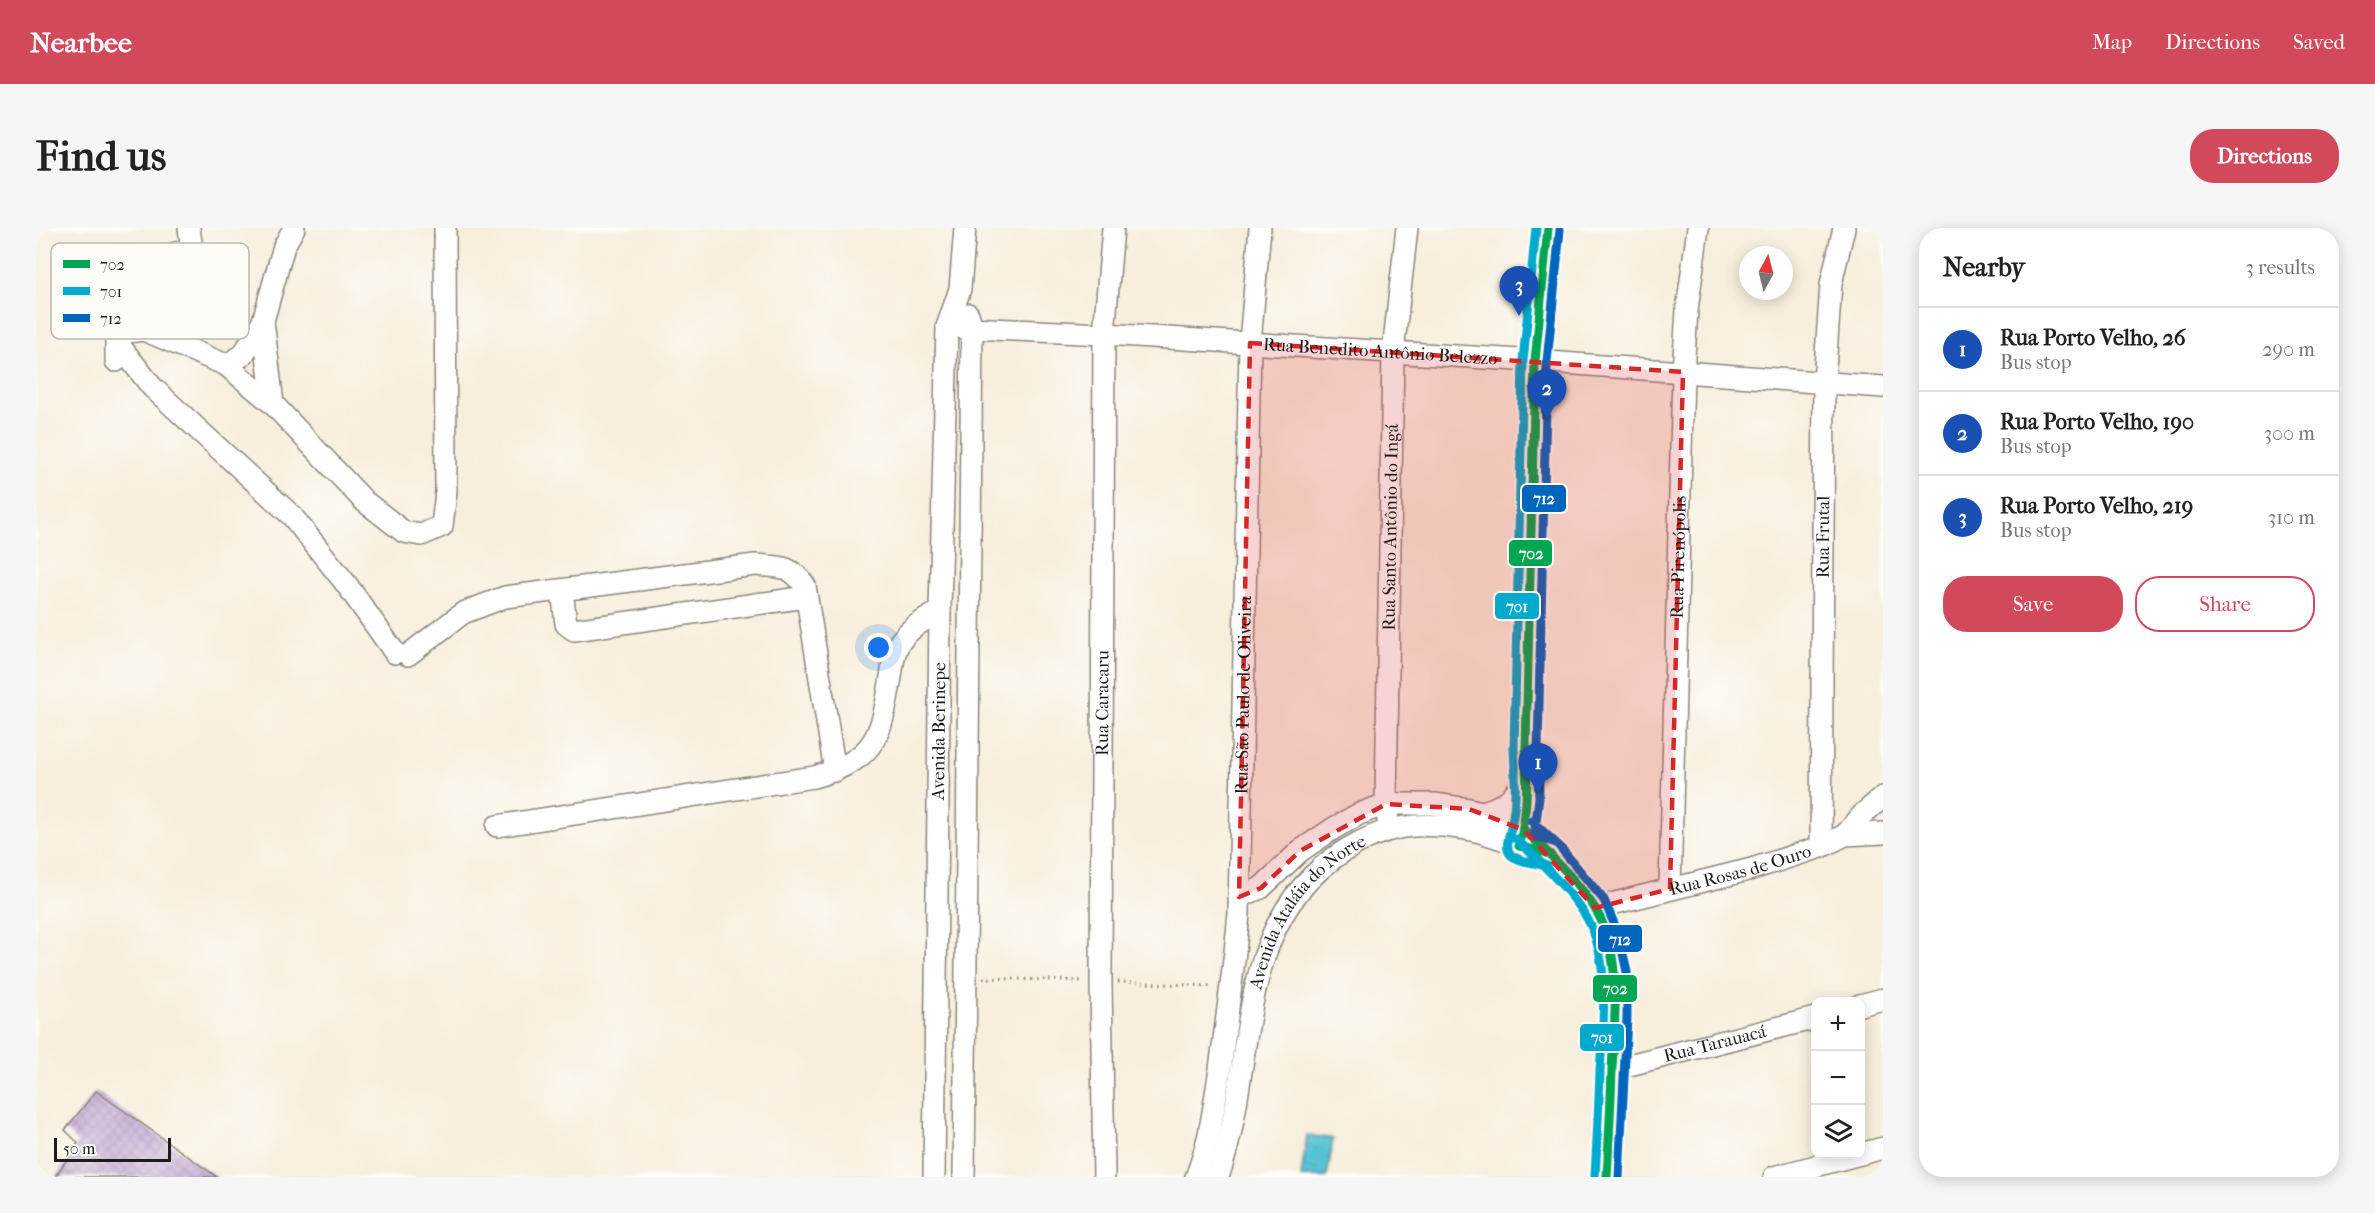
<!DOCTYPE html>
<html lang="en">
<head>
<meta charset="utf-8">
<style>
	:root { --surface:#fff; --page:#f6f6f6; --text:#222; --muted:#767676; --line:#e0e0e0; --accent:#d1495b }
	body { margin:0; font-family:"IM FELL French Canon",serif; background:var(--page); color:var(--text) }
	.controls { position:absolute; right:18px; bottom:18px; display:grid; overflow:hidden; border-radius:12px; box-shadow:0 3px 15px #0003 }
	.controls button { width:54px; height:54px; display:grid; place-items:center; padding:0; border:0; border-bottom:2px solid var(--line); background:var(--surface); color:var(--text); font:30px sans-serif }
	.compass { position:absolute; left:1703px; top:18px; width:54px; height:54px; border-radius:50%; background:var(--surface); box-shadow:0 3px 15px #0003; rotate:7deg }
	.scale { position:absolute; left:18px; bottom:15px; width:117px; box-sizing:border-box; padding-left:6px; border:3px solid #1c1c1c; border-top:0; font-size:16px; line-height:21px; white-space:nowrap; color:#1c1c1c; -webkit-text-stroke:4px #fdfcf7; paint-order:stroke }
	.you { position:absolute; left:843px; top:420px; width:21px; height:21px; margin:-15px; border:4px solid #fff; border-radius:50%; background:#1a73e8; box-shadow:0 0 0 9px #1a73e833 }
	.badge { display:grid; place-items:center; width:39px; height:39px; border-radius:50%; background:var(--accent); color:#fff; font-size:20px; font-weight:700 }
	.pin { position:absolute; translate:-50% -50px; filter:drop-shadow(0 2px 3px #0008) }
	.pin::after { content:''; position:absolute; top:32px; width:21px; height:18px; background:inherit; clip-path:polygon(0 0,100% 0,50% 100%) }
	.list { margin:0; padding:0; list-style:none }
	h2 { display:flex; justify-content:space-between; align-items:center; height:78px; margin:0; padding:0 24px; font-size:26px }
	h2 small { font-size:20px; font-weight:400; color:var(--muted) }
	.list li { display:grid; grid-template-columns:39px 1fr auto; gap:18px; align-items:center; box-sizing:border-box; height:84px; padding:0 24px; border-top:2px solid var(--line) }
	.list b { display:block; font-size:22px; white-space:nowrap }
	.list p { margin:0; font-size:20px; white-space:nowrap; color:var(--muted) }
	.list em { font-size:20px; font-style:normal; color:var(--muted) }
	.actions { display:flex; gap:12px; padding:18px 24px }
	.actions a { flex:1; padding:14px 0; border:2px solid var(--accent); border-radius:24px; text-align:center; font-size:21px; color:var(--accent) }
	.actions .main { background:var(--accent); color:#fff }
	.icon { flex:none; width:33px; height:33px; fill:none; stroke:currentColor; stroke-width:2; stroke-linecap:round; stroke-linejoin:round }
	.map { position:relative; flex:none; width:1847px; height:949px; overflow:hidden; border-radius:24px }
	header { display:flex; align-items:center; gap:36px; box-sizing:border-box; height:84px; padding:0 30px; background:var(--accent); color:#fff }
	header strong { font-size:28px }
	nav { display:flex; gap:33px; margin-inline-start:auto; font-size:21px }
	.intro { display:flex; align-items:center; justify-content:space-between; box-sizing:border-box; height:144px; padding:0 36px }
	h1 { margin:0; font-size:42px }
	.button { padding:15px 27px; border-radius:24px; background:var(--accent); color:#fff; font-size:21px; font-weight:700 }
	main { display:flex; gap:36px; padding:0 36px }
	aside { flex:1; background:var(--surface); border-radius:24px; box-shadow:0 3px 15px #0003 }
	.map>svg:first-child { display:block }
	.water { fill:url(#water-ripples); stroke:#3a6f78; stroke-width:1.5 }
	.building { fill:url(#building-cross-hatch) }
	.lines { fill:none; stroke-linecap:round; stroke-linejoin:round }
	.minor-casing { stroke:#8a857c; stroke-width:24 }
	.path { stroke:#8a857c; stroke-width:3; stroke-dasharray:1.5 4.5; stroke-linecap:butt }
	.minor { stroke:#fff; stroke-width:21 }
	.bus-1-casing { stroke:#fdfcf7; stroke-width:14 }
	.bus-2-casing { stroke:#fdfcf7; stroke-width:14 }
	.bus-3-casing { stroke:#fdfcf7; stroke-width:14 }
	.bus-1 { stroke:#00a651; stroke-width:9 }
	.bus-2 { stroke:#00a9ce; stroke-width:9 }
	.bus-3 { stroke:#0065bd; stroke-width:9 }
	.marked { fill:#d62828; fill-opacity:0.2; stroke:#d62828; stroke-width:4.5; stroke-dasharray:12 8; stroke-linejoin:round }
	.labels { text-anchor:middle; stroke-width:6; stroke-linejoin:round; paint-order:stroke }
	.street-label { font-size:18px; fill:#1c1c1c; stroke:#fdfcf7 }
	.key { fill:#fdfcf7; stroke:#bab9b5; stroke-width:1.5 }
	.key-label { font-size:16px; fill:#1c1c1c }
	.line-badge { stroke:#fdfcf7; stroke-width:2 }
	.badge-label { font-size:16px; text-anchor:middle; font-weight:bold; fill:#fff }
</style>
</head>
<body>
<header>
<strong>Nearbee</strong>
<nav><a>Map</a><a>Directions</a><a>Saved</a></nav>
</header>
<div class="intro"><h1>Find us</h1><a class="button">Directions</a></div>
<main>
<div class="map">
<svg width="1847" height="949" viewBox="0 0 1847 949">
	<defs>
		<pattern id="water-ripples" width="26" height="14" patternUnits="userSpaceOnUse" patternTransform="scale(1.5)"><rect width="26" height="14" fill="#59c2d5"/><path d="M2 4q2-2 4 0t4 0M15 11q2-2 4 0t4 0" fill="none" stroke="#4da6b6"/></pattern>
		<pattern id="building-cross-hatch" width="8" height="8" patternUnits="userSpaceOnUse" patternTransform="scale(1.5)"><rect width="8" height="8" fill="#bfa1d0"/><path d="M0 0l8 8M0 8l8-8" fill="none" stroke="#9a82a8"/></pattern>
	</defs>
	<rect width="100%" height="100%" fill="#fdfcf7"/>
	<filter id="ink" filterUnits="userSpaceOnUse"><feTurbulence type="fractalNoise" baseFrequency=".0167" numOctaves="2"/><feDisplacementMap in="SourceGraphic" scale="12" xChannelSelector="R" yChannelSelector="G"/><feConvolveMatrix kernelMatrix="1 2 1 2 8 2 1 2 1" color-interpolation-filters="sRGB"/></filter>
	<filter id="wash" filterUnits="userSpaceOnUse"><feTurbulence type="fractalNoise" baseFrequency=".008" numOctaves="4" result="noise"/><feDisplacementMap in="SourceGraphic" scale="24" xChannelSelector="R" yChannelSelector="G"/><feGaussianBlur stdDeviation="1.35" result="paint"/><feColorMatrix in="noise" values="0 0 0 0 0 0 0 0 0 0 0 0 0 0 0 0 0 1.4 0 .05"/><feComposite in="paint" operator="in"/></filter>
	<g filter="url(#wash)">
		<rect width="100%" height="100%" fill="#f7eedc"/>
		<path class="water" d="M 1271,907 L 1297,911 L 1291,949 L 1265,949 Z"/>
		<g id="blocks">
			<path class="building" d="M 60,863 L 181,949 L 19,949 L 42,915 L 29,902 Z"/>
		</g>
	</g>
	<g filter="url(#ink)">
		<use href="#blocks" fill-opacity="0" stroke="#8a857c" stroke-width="1.5"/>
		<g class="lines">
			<defs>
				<g id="minor">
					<path d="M 124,29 L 151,22 L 155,14 L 153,0"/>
					<path d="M 227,93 L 237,176"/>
					<path id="s1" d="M 911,99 L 1068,106 L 1499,133 L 1847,159"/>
					<path d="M 80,113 L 116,159 L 256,288 L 311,357 L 359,425"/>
					<path d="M 80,133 L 80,113 L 91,104 L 108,102 L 190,137 L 237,176 L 328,273 L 368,304 L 385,307 L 406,298 L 410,264 L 409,0"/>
					<path d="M 190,137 L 207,127 L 227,93 L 248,18 L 258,0"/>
					<path d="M 526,362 L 530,396 L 538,402 L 770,369"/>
					<path d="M 372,427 L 427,385 L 469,369 L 719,337 C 743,339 754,336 769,358 L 799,543"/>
					<path d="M 1447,584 C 1473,576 1479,568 1491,545"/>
					<path d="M 461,598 L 778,549 C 841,531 845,508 855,449 C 857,437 857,424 864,414 C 874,399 889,392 904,383"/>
					<path id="s2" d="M 1353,601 L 1350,576 L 1357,124 L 1371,0"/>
					<path d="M 1809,607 L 1828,585 L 1847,569"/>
					<path d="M 1483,618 C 1494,585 1491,554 1490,520 L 1499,133 L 1506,45 L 1512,0"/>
					<path id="s3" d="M 1785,619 L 1788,154 L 1795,56 L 1808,0"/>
					<path id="s4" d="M 1634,661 L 1647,144 L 1651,82 L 1662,0"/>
					<path d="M 1203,669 L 1225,660 L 1264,623 L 1298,600 L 1323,586 L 1350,576 L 1398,576 L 1433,581 L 1465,589 L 1488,602 L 1514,626 L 1559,680 L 1571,710 L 1579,744 L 1579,788 L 1571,949"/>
					<path id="s5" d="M 1559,680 L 1716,641 L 1785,619 L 1809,607 L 1847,605"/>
					<path d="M 1824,777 L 1847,771"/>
					<path id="s6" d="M 1577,841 L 1780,790"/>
					<path id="s7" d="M 898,949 L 904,383 L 911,99 L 924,61 L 929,0"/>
					<path d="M 928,949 L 936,99 L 932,86"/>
					<path id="s8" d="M 1068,949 L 1065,754 L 1068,106 L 1077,0"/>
					<path id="s9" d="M 1160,949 C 1174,915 1178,877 1184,841 C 1191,789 1198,738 1203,686 L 1214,115 L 1224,0"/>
					<path id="s10" d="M 1182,949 C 1222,838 1193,696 1308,623 C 1349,597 1383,593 1430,601 C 1453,604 1473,615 1496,621"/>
					<path d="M 1738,949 L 1847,920"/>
				</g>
			</defs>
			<use href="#minor" class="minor-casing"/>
			<g class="path">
				<path d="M 947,750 L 1048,753"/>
				<path d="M 1082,754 L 1177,758"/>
			</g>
			<use href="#minor" class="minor"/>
			<defs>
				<g id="bus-1">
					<path d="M 1512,0 L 1499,133 L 1490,520 C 1491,553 1492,585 1483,618 L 1514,626"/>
					<path d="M 1488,602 C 1512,624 1541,652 1558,679 C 1587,724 1579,789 1576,840 C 1575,876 1573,913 1571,949"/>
				</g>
				<g id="bus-2">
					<path d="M 1500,0 L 1487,133 L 1478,520 C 1479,545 1481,570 1476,595 C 1475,605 1467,619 1475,627 C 1483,634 1501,635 1511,638"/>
					<path d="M 1480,611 C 1504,633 1530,658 1548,685 C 1576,729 1567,794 1564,843 C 1563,878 1561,913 1559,948"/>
				</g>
				<g id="bus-3">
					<path d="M 1496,593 L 1523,618 L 1568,672 L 1583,707 L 1591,744 L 1591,789 L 1583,949"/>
					<path d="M 1517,614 L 1498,609 L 1503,570 L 1502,520 L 1511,134 L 1524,2"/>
				</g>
			</defs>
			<use href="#bus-1" class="bus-1-casing"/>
			<use href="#bus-2" class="bus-2-casing"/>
			<use href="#bus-3" class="bus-3-casing"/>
			<use href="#bus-1" class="bus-1"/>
			<use href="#bus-2" class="bus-2"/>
			<use href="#bus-3" class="bus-3"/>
		</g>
	</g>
	<path class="marked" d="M 1214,115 L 1647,144 L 1634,661 L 1559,680 L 1488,602 L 1433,581 L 1350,576 L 1264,623 L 1225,660 L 1203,669 Z"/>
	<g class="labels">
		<g class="street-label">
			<text dy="6" stroke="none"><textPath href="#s1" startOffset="434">Rua Benedito Antônio Belezzo</textPath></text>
			<text dy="6" stroke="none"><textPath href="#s2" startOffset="302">Rua Santo Antônio do Ingá</textPath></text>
			<text dy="6" stroke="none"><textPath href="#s3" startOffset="310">Rua Frutal</textPath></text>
			<text dy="6" stroke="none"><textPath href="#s4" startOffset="332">Rua Pirenópolis</textPath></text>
			<text dy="6" stroke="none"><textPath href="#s9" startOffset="486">Rua São Paulo de Oliveira</textPath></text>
			<text dy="6" stroke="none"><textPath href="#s8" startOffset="474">Rua Caracaru</textPath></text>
			<text dy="6" stroke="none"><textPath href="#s7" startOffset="446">Avenida Berinepe</textPath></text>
			<text dy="6" stroke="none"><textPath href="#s5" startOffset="150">Rua Rosas de Ouro</textPath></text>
			<text dy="6" stroke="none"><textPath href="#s10" startOffset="288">Avenida Ataláia do Norte</textPath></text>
			<text dy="6" stroke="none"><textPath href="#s6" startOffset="105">Rua Tarauacá</textPath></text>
		</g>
	</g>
	<rect x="15" y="15" width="198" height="96" rx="9" class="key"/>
	<rect x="27" y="32" width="27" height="8" fill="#00a651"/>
	<rect x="27" y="59" width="27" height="8" fill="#00a9ce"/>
	<rect x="27" y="86" width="27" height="8" fill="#0065bd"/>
	<g class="key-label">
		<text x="64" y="42">702</text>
		<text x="64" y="69">701</text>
		<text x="64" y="96">712</text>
	</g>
	<g class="line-badge">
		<rect x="1485" y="256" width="46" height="29" rx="6" fill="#0065bd"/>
		<rect x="1472" y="311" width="45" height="28" rx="6" fill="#00a651"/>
		<rect x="1458" y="364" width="46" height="28" rx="6" fill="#00a9ce"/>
		<rect x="1561" y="696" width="46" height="29" rx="6" fill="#0065bd"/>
		<rect x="1556" y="746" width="46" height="29" rx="6" fill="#00a651"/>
		<rect x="1543" y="795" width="46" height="29" rx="6" fill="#00a9ce"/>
	</g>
	<g class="badge-label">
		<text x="1508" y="276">712</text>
		<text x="1495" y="331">702</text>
		<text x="1481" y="384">701</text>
		<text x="1584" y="717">712</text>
		<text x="1579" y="766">702</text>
		<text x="1566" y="815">701</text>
	</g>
</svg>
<div class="controls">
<button>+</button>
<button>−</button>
<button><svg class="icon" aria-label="layers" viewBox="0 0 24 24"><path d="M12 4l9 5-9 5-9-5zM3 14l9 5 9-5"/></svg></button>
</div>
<svg class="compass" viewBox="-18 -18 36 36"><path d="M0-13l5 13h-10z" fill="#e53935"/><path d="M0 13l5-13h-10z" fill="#767676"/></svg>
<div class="scale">50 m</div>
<div class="you"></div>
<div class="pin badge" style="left:1502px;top:565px;background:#1a4fb4">1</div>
<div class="pin badge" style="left:1511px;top:191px;background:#1a4fb4">2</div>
<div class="pin badge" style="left:1483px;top:88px;background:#1a4fb4">3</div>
</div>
<aside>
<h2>Nearby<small>3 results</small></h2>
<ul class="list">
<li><span class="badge" style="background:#1a4fb4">1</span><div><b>Rua Porto Velho, 26</b><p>Bus stop</p></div><em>290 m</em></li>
<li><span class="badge" style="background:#1a4fb4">2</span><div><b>Rua Porto Velho, 190</b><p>Bus stop</p></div><em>300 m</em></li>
<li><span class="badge" style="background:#1a4fb4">3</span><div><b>Rua Porto Velho, 219</b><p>Bus stop</p></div><em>310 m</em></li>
</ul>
<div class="actions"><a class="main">Save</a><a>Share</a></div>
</aside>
</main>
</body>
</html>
